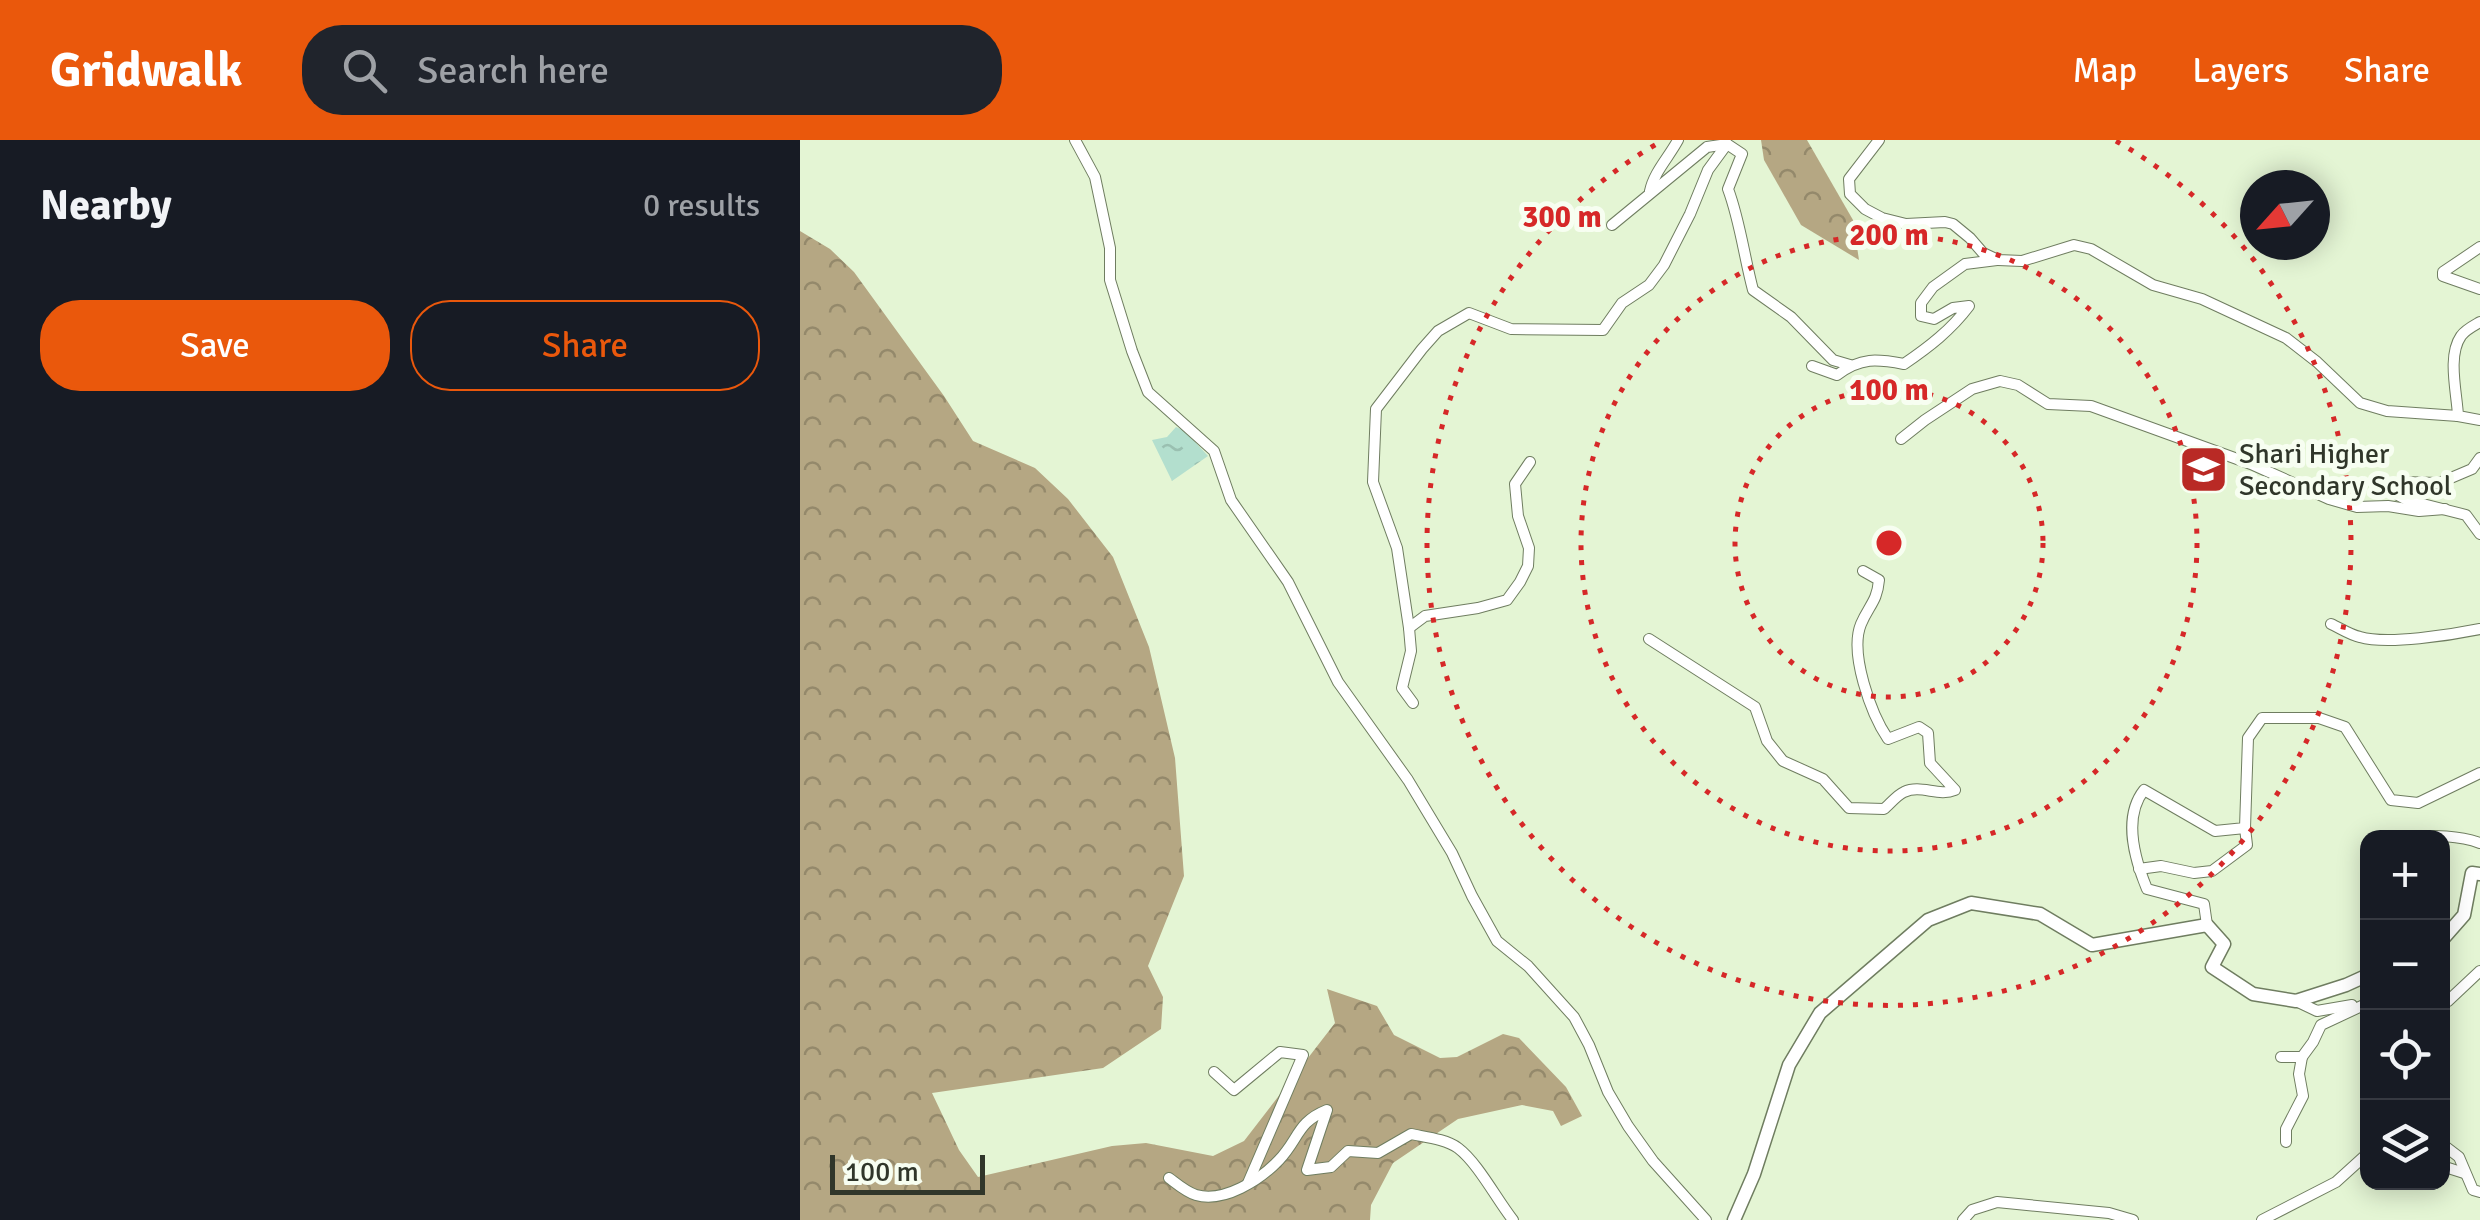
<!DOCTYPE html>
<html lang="en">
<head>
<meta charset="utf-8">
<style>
	:root { --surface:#171b24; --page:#20242c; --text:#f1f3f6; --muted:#9ea1a6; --line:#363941; --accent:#ea580c }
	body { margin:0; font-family:Signika,sans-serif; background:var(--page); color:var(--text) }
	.controls { position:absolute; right:30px; bottom:30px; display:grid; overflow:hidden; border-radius:20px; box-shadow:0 5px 25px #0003 }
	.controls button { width:90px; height:90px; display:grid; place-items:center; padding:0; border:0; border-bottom:2px solid var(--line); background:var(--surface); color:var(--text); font:50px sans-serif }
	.compass { position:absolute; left:1440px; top:30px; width:90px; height:90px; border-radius:50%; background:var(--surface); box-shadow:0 5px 25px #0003; rotate:243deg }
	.scale { position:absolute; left:30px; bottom:25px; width:155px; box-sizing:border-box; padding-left:10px; border:5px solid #30362a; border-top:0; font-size:28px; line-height:35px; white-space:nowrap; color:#30362a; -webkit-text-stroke:8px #f7fef1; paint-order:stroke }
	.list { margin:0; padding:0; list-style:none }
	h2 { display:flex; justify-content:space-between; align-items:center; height:130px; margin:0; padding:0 40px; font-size:42px }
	h2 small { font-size:32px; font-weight:400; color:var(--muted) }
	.actions { display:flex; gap:20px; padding:30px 40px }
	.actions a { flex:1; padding:22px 0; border:2px solid var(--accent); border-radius:40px; text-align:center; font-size:35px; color:var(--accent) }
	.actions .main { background:var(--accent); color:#fff }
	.icon { flex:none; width:55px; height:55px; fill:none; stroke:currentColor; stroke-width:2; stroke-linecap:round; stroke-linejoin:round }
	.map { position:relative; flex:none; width:1680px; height:1080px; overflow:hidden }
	header { display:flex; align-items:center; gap:60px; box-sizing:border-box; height:140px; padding:0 50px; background:var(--accent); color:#fff }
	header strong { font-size:48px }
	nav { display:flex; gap:55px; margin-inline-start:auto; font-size:35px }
	.search { width:700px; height:90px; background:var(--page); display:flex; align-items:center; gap:25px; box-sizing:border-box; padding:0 35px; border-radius:40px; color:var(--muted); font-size:38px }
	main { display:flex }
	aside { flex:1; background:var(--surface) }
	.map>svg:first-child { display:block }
	.forest { fill:url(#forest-crowns) }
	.water { fill:url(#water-ripples) }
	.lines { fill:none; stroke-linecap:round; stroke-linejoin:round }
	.minor-casing { stroke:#6f7d60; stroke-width:12 }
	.tertiary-casing { stroke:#6f7d60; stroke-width:15 }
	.minor { stroke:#fff; stroke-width:10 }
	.tertiary { stroke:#fff; stroke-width:12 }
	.ring { fill:none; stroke:#d62828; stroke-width:5; stroke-dasharray:5 10 }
	.labels { text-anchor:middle; stroke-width:10; stroke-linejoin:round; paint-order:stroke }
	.poi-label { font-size:28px; fill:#30362a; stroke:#f7fef1; text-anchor:start }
	.centre { fill:#d62828; stroke:#f7fef1; stroke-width:5 }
	.ring-label { font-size:30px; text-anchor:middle; font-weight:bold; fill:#d62828; stroke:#f7fef1; stroke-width:10; stroke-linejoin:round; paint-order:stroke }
</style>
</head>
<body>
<header>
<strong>Gridwalk</strong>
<div class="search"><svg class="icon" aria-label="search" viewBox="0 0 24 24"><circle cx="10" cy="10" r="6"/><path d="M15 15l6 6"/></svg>Search here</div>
<nav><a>Map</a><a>Layers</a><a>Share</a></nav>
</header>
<main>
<aside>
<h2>Nearby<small>0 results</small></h2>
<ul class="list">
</ul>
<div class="actions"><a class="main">Save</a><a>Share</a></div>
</aside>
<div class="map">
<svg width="1680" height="1080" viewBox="0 0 1680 1080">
	<defs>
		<pattern id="forest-crowns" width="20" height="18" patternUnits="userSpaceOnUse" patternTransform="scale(2.5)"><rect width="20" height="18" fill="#b5a783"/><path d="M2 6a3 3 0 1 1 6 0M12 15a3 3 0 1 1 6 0" fill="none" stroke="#94896b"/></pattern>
		<pattern id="water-ripples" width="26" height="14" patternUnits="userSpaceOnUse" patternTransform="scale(2.5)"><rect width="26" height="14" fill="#b3dfce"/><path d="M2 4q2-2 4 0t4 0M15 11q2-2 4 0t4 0" fill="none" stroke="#9ac0b1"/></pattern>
	</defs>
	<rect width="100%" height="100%" fill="#e4f5d4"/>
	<g class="forest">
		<path d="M 961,0 L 1007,0 L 1053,80 L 1059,120 L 1001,85 L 964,20 Z"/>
		<path d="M 0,91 L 30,109 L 54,132 L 144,256 L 173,301 L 235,328 L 268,359 L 313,417 L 349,507 L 375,618 L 384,736 L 348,826 L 363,857 L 361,889 L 303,928 L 132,953 L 159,1010 L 178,1037 L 312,1006 L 346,1003 L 413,1016 L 444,1001 L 535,883 L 527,849 L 577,866 L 594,895 L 640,918 L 657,917 L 703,894 L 719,898 L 766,947 L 782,976 L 761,986 L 753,971 L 722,965 L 658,979 L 593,1023 L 571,1065 L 570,1080 L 0,1080 Z"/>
	</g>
	<path class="water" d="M 376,287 L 385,291 L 408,316 L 372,341 L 352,300 L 367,297 Z"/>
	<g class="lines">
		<defs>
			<g id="minor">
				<path d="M 275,0 L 295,37 L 310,108 L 310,140 L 332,211 L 348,252 L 414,311 L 431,360 L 488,442 L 538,542 L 608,640 L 652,713 L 672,756 L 697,801 L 728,826 L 774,877 L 789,905 L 808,952 L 828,986 L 853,1021 L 906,1080"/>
				<path d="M 1079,0 L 1049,39 L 1050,54 L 1065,69 L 1082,78 L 1106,84 L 1145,82 L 1153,84 L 1170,98 L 1183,113 L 1198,120 L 1222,121 L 1274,105 L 1291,109 L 1353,145 L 1402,159 L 1486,198 L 1517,222 L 1560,263 L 1587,271 L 1658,276"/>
				<path d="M 850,51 C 854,32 869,17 878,0"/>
				<path d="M 812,85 L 907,7 L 927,4 L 942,14 L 928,49 C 940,81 944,116 953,150 L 991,177 L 1033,220 L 1050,225"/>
				<path d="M 1680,107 L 1643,132 L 1643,136 L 1680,149"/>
				<path d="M 1680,182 C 1673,186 1665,190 1661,196 C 1647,216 1657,253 1658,276 L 1680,280"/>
				<path d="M 1012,226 L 1037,235 C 1061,217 1077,219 1104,224 C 1129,207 1151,190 1169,166 L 1153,168 L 1134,179 L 1121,176 L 1121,163 L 1133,147 L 1165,124 L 1197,120"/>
				<path d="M 1101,299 L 1125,280 L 1172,249 L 1200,241 L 1218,245 L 1248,264 L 1291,266 L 1451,324 L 1529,359 L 1557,367 L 1588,366 L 1619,371 L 1645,369"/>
				<path d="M 1680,318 L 1672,329 L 1639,343 L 1602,342 L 1585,348 L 1607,360 L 1666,375 L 1680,394"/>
				<path d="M 1531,484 C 1540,488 1550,495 1560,497 C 1587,505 1651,495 1680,489"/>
				<path d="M 609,488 L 625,476 L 678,468 L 707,460 L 720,442 L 728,426 L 729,408 L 718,376 L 715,344 L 730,322"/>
				<path d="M 849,499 L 955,567 L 967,601 L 983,621 L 1023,639 L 1049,668 L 1084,669 C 1090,664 1097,655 1104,652 C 1121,644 1138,657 1155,650 L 1130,623 L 1128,593 L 1119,587 L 1088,599 C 1071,574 1049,513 1061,484 C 1069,465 1077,462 1079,440 L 1063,431"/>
				<path d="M 613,563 L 602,548 L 611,511 L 609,488 L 597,408 L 573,342 L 576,269 L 622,209 L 638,191 L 669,173 L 711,189 L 803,190 L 822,163 L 849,145 L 864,125 L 890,74 L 908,30 L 927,4"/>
				<path d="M 1612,698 C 1632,694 1661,696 1680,703"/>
				<path d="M 1339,729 L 1361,726 L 1394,733 L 1412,731 L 1447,705 L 1445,688"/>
				<path d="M 1407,785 L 1404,764 L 1347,749 C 1335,720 1322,678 1344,650 L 1415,691 L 1445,688 L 1448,598 L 1462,578 L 1519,578 L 1545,587 L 1591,660 L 1618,663 L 1680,633"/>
				<path d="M 1496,861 L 1517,871 L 1552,865"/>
				<path d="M 1642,863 L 1648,861 L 1680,831"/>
				<path d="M 1481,917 L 1502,917 L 1513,902 L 1521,885 L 1568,863"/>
				<path d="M 414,932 L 434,950 L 480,912 L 503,915 L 448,1043"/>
				<path d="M 1486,1002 L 1486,989 L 1503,956 L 1499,934 L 1502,917"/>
				<path d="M 1642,1004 L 1659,1017 L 1673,1050 L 1680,1052"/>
				<path d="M 1642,1026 L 1664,1033"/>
				<path d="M 369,1038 C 377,1044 386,1052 396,1055 C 424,1063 460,1040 479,1020 C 499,999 497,982 527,970 L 507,1030 L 531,1027 L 548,1011 L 578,1013 L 611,994 C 625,997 646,999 658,1008 C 678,1023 697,1060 713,1080"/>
				<path d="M 1163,1080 L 1172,1070 L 1197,1062 L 1309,1073 L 1333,1080"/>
				<path d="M 1462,1080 L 1536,1042 L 1568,1013"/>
			</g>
			<g id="tertiary">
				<path d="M 1642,800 L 1664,775 L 1672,733 L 1680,734"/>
				<path d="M 934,1080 L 954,1034 L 989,925 L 1020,873 L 1128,780 L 1171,763 L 1240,774 L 1292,805 L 1407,785 L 1424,804 L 1412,827 L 1453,854 L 1496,861 L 1546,845 L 1568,835"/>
			</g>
		</defs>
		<use href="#minor" class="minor-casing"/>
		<use href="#tertiary" class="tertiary-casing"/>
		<use href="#minor" class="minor"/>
		<use href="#tertiary" class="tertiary"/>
	</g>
	<g class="ring">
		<circle cx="1089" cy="403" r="154"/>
		<circle cx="1089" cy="403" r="308"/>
		<path d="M1316 1A462 462 0 1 1 862 1"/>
	</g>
	<defs>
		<symbol id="school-square" viewBox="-11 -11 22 22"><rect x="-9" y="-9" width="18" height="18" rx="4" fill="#b92a25" stroke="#f7fef1"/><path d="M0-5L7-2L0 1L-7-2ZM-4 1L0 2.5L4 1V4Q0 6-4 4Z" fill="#fff"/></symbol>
	</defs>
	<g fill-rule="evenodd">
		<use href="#school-square" x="1376" y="302" width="55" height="55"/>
	</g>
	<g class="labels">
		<g class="poi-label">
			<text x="1439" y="323">Shari Higher<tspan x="1439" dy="32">Secondary School</tspan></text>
		</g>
	</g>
	<circle cx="1089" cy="403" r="15" class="centre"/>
	<g class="ring-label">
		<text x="762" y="87">300 m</text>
		<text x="1089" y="105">200 m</text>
		<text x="1089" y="260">100 m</text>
	</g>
</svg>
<div class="controls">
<button>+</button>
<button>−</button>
<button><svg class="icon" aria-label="locate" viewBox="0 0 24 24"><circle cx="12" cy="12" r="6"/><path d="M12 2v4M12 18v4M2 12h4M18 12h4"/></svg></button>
<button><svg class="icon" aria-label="layers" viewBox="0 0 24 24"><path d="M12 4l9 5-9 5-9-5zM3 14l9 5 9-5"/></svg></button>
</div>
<svg class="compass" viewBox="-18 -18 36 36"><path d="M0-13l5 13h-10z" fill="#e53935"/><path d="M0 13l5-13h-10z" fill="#9ea1a6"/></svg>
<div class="scale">100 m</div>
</div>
</main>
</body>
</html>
